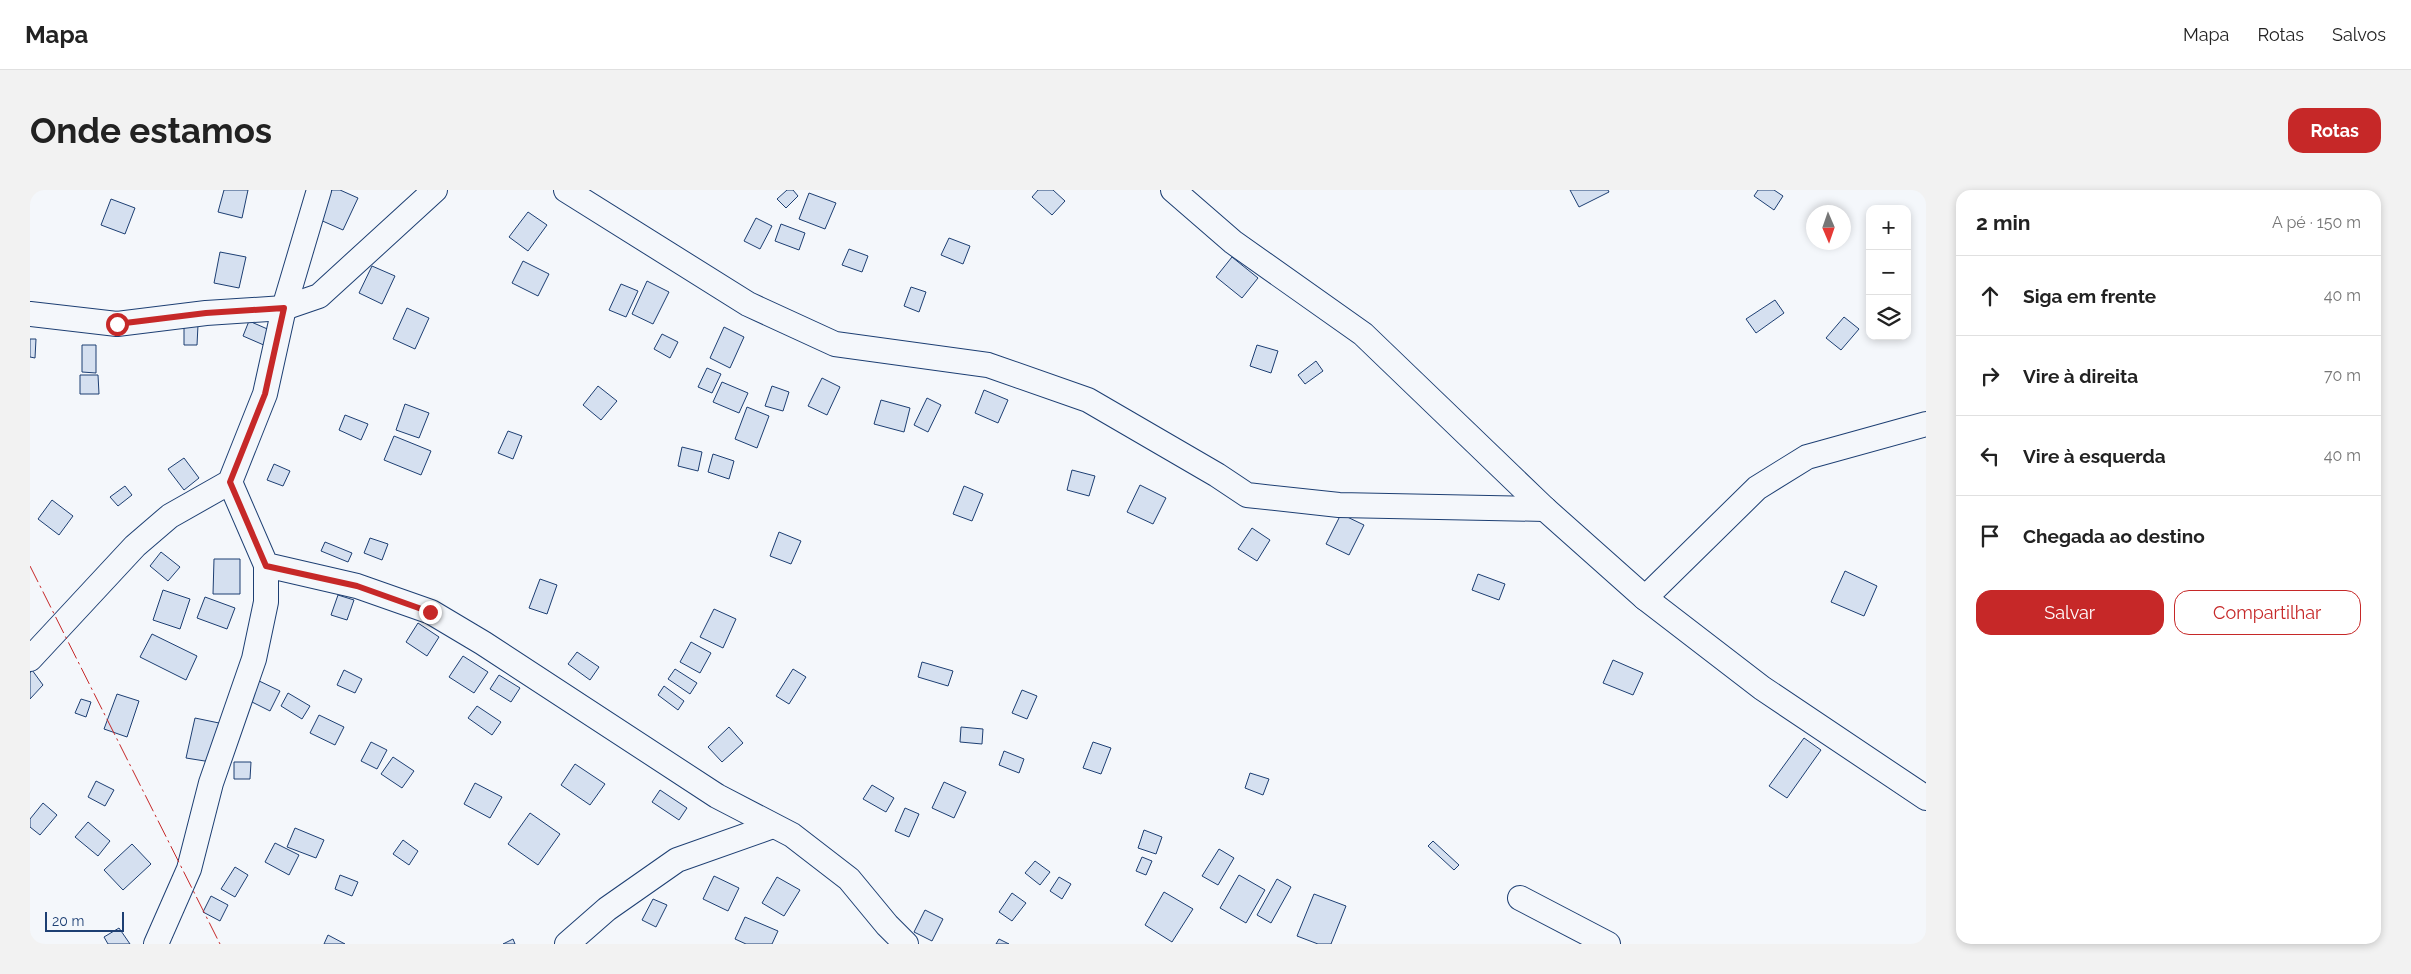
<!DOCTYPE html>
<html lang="pt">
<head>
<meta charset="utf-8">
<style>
	:root { --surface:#fff; --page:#f2f2f2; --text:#222; --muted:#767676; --line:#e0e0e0; --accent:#c62828 }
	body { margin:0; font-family:Raleway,sans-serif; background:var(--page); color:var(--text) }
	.controls { position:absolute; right:15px; top:15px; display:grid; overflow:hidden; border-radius:10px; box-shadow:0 2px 8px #0003 }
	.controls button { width:45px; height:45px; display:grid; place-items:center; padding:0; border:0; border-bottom:1px solid var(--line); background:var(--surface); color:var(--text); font:25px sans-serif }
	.compass { position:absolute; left:1776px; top:15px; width:45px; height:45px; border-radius:50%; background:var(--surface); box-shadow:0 2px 8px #0003; rotate:178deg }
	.scale { position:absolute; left:15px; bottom:12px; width:79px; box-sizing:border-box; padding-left:5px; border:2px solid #1d3f73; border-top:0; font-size:14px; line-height:18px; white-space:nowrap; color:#1d3f73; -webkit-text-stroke:4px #f4f7fb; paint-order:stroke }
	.stop { position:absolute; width:15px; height:15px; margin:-11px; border:4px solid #c62828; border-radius:50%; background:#fff }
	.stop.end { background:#c62828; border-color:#fff; box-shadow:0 1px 5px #0008 }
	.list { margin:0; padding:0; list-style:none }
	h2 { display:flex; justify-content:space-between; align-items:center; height:65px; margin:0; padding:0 20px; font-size:21px }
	h2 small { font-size:16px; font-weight:400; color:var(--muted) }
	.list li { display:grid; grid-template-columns:32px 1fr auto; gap:15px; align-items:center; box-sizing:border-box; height:80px; padding:0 20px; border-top:1px solid var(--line) }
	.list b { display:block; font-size:19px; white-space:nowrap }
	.list em { font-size:16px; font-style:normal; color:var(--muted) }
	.actions { display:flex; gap:10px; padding:15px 20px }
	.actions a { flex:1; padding:11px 0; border:1px solid var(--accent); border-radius:15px; text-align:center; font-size:18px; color:var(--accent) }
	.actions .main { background:var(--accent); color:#fff }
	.icon { flex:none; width:28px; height:28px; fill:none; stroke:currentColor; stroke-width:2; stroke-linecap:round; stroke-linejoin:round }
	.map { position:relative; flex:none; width:1896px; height:754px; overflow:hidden; border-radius:15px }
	header { display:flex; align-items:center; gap:30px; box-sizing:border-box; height:70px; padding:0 25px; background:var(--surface); border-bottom:1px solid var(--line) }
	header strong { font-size:24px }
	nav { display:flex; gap:28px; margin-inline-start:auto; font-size:18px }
	.intro { display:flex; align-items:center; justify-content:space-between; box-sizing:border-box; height:120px; padding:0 30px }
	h1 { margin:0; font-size:35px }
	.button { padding:12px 22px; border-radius:15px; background:var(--accent); color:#fff; font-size:18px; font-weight:700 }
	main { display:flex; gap:30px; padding:0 30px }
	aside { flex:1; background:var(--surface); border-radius:15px; box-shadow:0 2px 8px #0003 }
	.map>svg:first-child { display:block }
	.building { fill:#d5e0f0; stroke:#1d3f73 }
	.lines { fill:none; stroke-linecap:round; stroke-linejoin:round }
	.street-casing { stroke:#1d3f73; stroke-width:26 }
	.street { stroke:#f4f7fb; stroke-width:24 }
	.power { stroke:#c62828; stroke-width:1; stroke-dasharray:18 4 2.5 4; stroke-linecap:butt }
	.route { stroke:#c62828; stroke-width:6 }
</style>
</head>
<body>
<header>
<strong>Mapa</strong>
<nav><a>Mapa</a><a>Rotas</a><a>Salvos</a></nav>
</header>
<div class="intro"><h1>Onde estamos</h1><a class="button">Rotas</a></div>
<main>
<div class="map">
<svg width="1896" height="754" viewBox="0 0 1896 754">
	<rect width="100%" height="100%" fill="#f4f7fb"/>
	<g class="building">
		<path d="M 194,0 L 218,0 L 212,28 L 188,22 Z"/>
		<path d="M 302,0 L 310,0 L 328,8 L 313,40 L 288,29 Z"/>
		<path d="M 757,0 L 763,0 L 768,6 L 756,18 L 747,9 Z"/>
		<path d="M 1008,0 L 1023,0 L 1035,11 L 1022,25 L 1002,7 Z"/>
		<path d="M 1540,0 L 1578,0 L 1579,2 L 1549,17 Z"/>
		<path d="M 1728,0 L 1744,0 L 1753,6 L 1744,20 L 1724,6 Z"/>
		<path d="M 779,3 L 806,13 L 795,39 L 769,29 Z"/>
		<path d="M 81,9 L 105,18 L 95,44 L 71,35 Z"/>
		<path d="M 498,22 L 517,35 L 498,61 L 479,47 Z"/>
		<path d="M 726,28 L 742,36 L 730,59 L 714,51 Z"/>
		<path d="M 751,34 L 775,43 L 769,60 L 745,51 Z"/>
		<path d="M 919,48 L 940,56 L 933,74 L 911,65 Z"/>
		<path d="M 819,59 L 838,66 L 832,82 L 812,75 Z"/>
		<path d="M 190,62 L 216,67 L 209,98 L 184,93 Z"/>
		<path d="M 1202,67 L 1228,88 L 1212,108 L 1186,87 Z"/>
		<path d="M 493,71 L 519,84 L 508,106 L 482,93 Z"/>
		<path d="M 342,76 L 365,86 L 352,114 L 329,103 Z"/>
		<path d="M 617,91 L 639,102 L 623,134 L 602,124 Z"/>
		<path d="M 591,94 L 608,101 L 596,127 L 579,120 Z"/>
		<path d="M 881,97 L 896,102 L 889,122 L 874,116 Z"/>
		<path d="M 1745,110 L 1754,123 L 1726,143 L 1716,129 Z"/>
		<path d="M 377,118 L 399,128 L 385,159 L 363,149 Z"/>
		<path d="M 1814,127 L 1829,139 L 1811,160 L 1796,148 Z"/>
		<path d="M 219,131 L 242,141 L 236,156 L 213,146 Z"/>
		<path d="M 154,135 L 168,135 L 167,155 L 154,155 Z"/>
		<path d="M 694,137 L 714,147 L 700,178 L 680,168 Z"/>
		<path d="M 632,144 L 648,152 L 640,168 L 624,159 Z"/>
		<path d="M 0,149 L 6,149 L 5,168 L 0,167 Z"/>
		<path d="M 52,155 L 66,155 L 66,183 L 52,182 Z"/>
		<path d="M 1227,155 L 1248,161 L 1241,183 L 1220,176 Z"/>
		<path d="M 1286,171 L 1293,181 L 1275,194 L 1268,185 Z"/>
		<path d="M 677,178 L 691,184 L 682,203 L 668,197 Z"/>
		<path d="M 50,185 L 68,185 L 69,204 L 50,204 Z"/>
		<path d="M 792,188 L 810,197 L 797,225 L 778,216 Z"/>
		<path d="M 692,192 L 718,203 L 709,223 L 683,212 Z"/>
		<path d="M 568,196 L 587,211 L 571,230 L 553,215 Z"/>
		<path d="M 742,196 L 759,202 L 753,221 L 735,216 Z"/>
		<path d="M 954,200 L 978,210 L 968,233 L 945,223 Z"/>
		<path d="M 897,208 L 911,215 L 898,242 L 884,235 Z"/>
		<path d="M 851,210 L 880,218 L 874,242 L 844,234 Z"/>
		<path d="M 375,214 L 399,223 L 389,248 L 366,240 Z"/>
		<path d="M 717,217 L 739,226 L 727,258 L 705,249 Z"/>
		<path d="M 315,225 L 338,234 L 331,250 L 309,240 Z"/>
		<path d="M 478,241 L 492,246 L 483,269 L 468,263 Z"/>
		<path d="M 364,246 L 401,261 L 391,285 L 354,270 Z"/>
		<path d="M 652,257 L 672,262 L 668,281 L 648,276 Z"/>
		<path d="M 683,264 L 704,271 L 699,289 L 678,282 Z"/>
		<path d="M 154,268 L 169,288 L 154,300 L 138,279 Z"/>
		<path d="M 244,274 L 260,281 L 253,296 L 237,290 Z"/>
		<path d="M 1042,280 L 1065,286 L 1059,306 L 1037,300 Z"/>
		<path d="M 1110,295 L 1136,308 L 1123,334 L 1097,322 Z"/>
		<path d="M 95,296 L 102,305 L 88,316 L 80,307 Z"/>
		<path d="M 934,296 L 953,304 L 942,331 L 923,324 Z"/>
		<path d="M 22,310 L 43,326 L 29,345 L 8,329 Z"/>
		<path d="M 1311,324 L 1334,335 L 1319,365 L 1296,354 Z"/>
		<path d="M 1222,338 L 1240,350 L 1227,371 L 1208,359 Z"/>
		<path d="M 749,342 L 771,351 L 761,374 L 740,366 Z"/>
		<path d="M 340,348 L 358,354 L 352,370 L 334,363 Z"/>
		<path d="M 295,352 L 322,363 L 318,372 L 291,361 Z"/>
		<path d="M 131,362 L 150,377 L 138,391 L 120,376 Z"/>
		<path d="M 184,369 L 210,369 L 210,404 L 183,404 Z"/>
		<path d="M 1815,381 L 1847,396 L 1834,426 L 1801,412 Z"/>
		<path d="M 1448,384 L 1475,394 L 1469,410 L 1442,400 Z"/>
		<path d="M 510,389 L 527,395 L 517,424 L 499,418 Z"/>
		<path d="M 133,400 L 160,409 L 150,439 L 123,430 Z"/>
		<path d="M 308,405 L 324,410 L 317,430 L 301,425 Z"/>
		<path d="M 175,407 L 205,418 L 197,439 L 167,428 Z"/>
		<path d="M 684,419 L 706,429 L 693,458 L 670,447 Z"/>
		<path d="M 388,433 L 409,447 L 397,466 L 376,452 Z"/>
		<path d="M 122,444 L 167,466 L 156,490 L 110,467 Z"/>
		<path d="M 661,452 L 681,463 L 670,483 L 650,472 Z"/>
		<path d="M 547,462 L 569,477 L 560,490 L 538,474 Z"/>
		<path d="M 433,466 L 458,482 L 444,503 L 419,487 Z"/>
		<path d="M 1583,470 L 1613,483 L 1603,505 L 1573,493 Z"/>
		<path d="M 892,472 L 923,481 L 918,496 L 888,487 Z"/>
		<path d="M 645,479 L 667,493 L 660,504 L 638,489 Z"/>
		<path d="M 763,479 L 776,487 L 759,514 L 746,506 Z"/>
		<path d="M 2,480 L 13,495 L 0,509 L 0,483 Z"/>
		<path d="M 314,480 L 332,489 L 325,503 L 307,495 Z"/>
		<path d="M 469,485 L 490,498 L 481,512 L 460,499 Z"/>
		<path d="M 225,489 L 250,501 L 240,521 L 216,509 Z"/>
		<path d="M 634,496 L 654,511 L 648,520 L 628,505 Z"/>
		<path d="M 992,500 L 1007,506 L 997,529 L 982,523 Z"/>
		<path d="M 258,503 L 280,516 L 272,529 L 251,516 Z"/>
		<path d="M 87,504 L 109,511 L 97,547 L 74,539 Z"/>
		<path d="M 51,509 L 61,512 L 56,527 L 45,523 Z"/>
		<path d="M 447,516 L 471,532 L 462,545 L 438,528 Z"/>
		<path d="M 289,525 L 314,537 L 305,555 L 280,543 Z"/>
		<path d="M 165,528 L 189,533 L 181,572 L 156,568 Z"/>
		<path d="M 699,537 L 713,553 L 692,572 L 678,557 Z"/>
		<path d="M 931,537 L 953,539 L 952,554 L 930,552 Z"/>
		<path d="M 1774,548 L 1791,560 L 1757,608 L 1739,596 Z"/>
		<path d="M 341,552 L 357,560 L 347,579 L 331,571 Z"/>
		<path d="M 1063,552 L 1081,558 L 1071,584 L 1053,578 Z"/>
		<path d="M 974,561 L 994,569 L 989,583 L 969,575 Z"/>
		<path d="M 363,567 L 384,581 L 372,598 L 351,584 Z"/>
		<path d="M 204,572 L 221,572 L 220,589 L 204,589 Z"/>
		<path d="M 545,574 L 575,594 L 560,615 L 531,595 Z"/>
		<path d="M 1220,583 L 1239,589 L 1233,605 L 1215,598 Z"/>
		<path d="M 66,591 L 84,600 L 75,616 L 58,607 Z"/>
		<path d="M 914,592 L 936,602 L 924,628 L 902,618 Z"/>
		<path d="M 445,593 L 472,607 L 460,628 L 434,614 Z"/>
		<path d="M 842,595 L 864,608 L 856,622 L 833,609 Z"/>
		<path d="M 630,600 L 657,618 L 649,630 L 622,612 Z"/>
		<path d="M 13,613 L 27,625 L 10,645 L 0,637 L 0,629 Z"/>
		<path d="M 875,618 L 889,624 L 879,647 L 865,641 Z"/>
		<path d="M 500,623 L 530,644 L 508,675 L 478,654 Z"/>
		<path d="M 58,632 L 80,651 L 68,666 L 45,647 Z"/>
		<path d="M 265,638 L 294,650 L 286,668 L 257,657 Z"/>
		<path d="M 1114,640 L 1132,647 L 1126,664 L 1108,658 Z"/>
		<path d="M 373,650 L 388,661 L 379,675 L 363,664 Z"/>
		<path d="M 1403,651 L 1429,675 L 1424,680 L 1398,656 Z"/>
		<path d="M 245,653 L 269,665 L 259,685 L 235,672 Z"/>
		<path d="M 102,654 L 121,674 L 93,700 L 74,680 Z"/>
		<path d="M 1189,659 L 1204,668 L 1188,695 L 1172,686 Z"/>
		<path d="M 1112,667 L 1122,671 L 1116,685 L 1106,681 Z"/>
		<path d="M 1005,671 L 1020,682 L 1010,695 L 995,683 Z"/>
		<path d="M 205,677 L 218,685 L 205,707 L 191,699 Z"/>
		<path d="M 310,685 L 328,692 L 322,706 L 305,699 Z"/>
		<path d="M 1209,685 L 1235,700 L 1216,733 L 1190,718 Z"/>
		<path d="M 684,686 L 709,698 L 698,721 L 673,709 Z"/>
		<path d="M 747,687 L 770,700 L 754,726 L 732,713 Z"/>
		<path d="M 1029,687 L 1041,694 L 1032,709 L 1020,701 Z"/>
		<path d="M 1247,689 L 1261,697 L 1241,733 L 1227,725 Z"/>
		<path d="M 1134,702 L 1163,719 L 1142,752 L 1115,735 Z"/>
		<path d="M 982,703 L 996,713 L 982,731 L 969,722 Z"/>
		<path d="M 1284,704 L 1316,716 L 1301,754 L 1288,754 L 1267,746 Z"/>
		<path d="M 181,706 L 198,715 L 190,731 L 173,722 Z"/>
		<path d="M 623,709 L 637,715 L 626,737 L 612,730 Z"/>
		<path d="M 895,720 L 913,729 L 902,751 L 884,742 Z"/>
		<path d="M 715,727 L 748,741 L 742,754 L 716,754 L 705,749 Z"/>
		<path d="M 89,738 L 100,754 L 78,754 L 74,747 Z"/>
		<path d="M 298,745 L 315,754 L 294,754 Z"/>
		<path d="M 483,749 L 485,754 L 473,754 Z"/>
		<path d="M 969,749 L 979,754 L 966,754 Z"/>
	</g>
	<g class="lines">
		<defs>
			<g id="street">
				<path d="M 536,0 L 718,114 L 805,154 L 958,175 L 1058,210 L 1187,285 L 1217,305 L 1309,315 L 1515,319"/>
				<path d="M 1143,0 L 1203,52 L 1333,144 L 1515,319 L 1615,408 L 1732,498 L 1896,608"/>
				<path d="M 0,124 L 87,134 L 176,123 L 254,118 L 289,106 L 405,0"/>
				<path d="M 200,292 L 236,375 L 327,396 L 401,422 L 453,453 L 687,606 L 762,645 L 819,689 L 857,735 L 876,754"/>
				<path d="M 1615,408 L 1727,298 L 1777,267 L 1896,234"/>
				<path d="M 0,469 L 105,356 L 140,326 L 200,292 L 235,204 L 254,118 L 289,0"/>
				<path d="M 1490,708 L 1578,754"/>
				<path d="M 126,754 L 159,679 L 181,593 L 224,469 L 236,412 L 236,375"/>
				<path d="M 537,754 L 577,719 L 647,670 L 743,636"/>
			</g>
		</defs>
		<use href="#street" class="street-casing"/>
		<use href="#street" class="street"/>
		<path class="power" d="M 0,376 L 190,754"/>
	</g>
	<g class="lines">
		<path class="route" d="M 87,134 L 176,123 L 254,118 L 235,204 L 200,292 L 236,376 L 327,396 L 400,422"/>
	</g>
</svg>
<div class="controls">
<button>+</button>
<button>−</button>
<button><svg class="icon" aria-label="layers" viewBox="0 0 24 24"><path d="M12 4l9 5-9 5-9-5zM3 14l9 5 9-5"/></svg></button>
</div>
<svg class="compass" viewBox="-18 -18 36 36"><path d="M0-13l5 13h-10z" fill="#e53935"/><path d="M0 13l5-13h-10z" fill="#767676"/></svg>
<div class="scale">20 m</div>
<div class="stop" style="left:87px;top:134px"></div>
<div class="stop end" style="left:400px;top:422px"></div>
</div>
<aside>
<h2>2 min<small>A pé · 150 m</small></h2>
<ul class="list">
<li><svg class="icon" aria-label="ahead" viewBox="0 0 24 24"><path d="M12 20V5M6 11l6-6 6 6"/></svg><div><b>Siga em frente</b></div><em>40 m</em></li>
<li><svg class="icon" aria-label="right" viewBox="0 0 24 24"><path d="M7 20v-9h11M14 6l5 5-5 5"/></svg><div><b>Vire à direita</b></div><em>70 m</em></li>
<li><svg class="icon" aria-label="left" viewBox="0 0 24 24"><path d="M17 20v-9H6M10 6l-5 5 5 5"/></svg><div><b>Vire à esquerda</b></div><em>40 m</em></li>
<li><svg class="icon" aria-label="arrive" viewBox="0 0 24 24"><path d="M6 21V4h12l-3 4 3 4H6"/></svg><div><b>Chegada ao destino</b></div></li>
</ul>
<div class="actions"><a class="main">Salvar</a><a>Compartilhar</a></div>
</aside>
</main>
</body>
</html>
